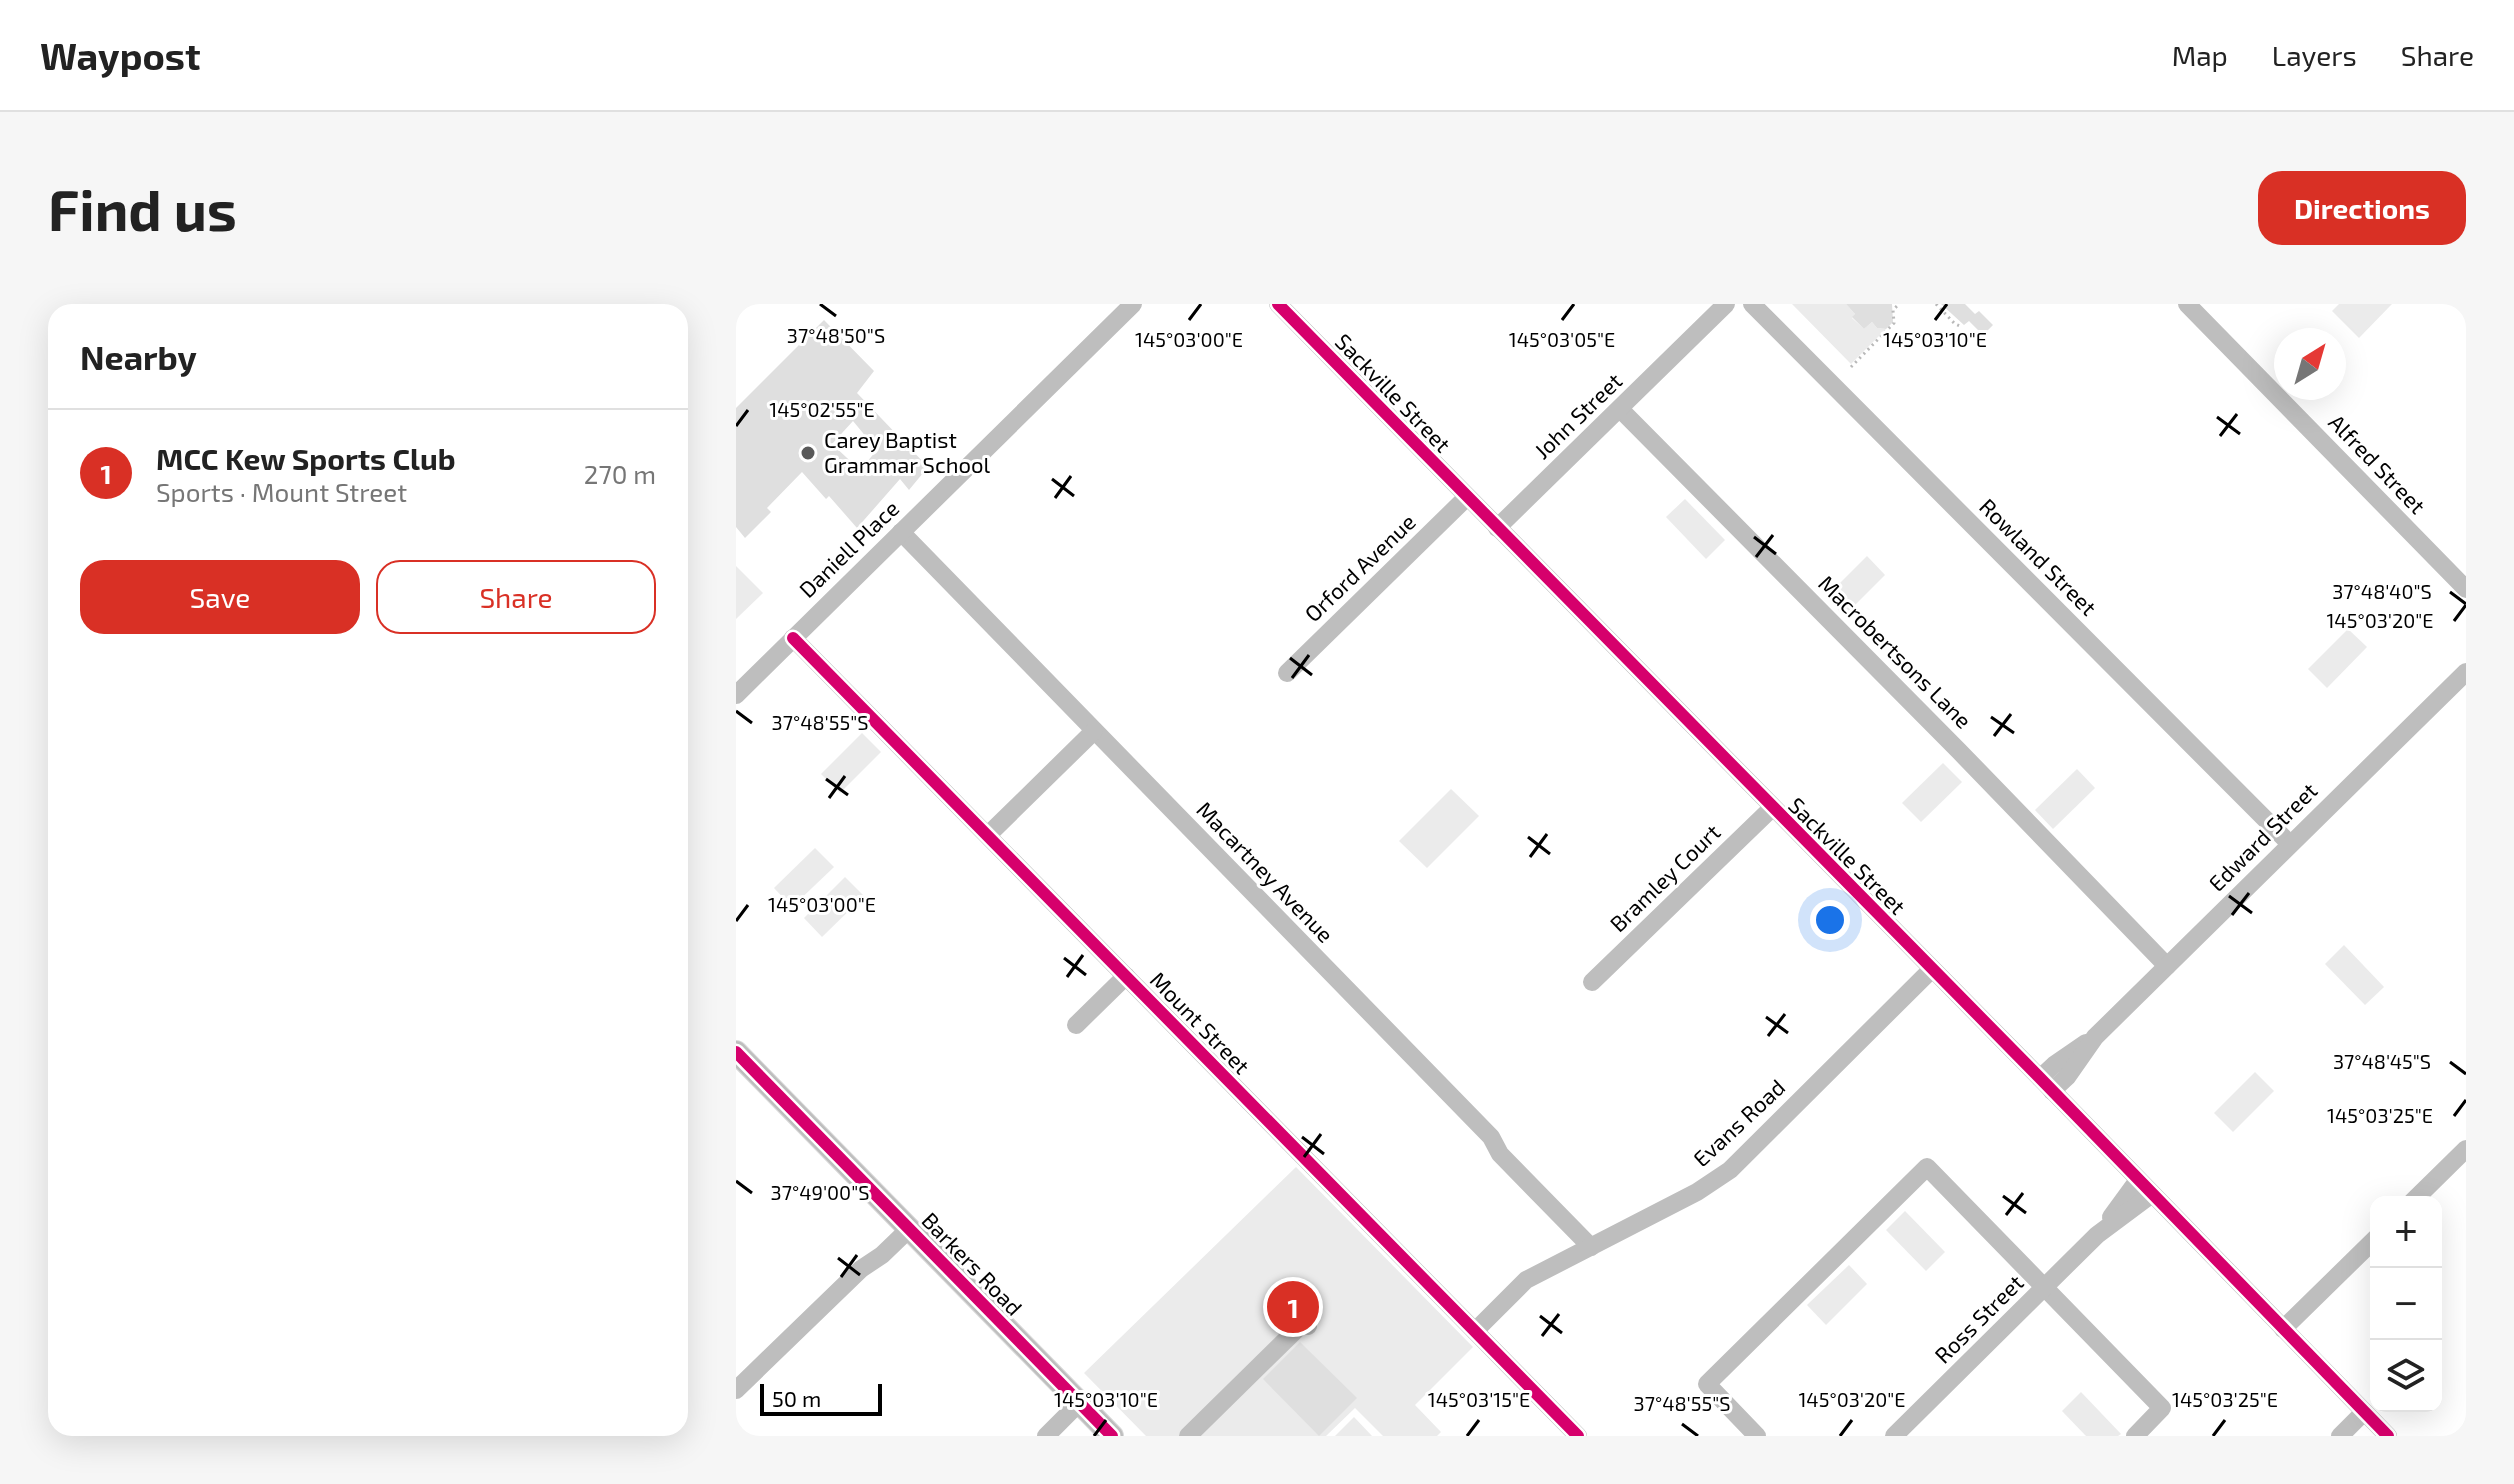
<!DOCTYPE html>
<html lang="en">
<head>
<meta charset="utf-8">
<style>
	:root { --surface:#fff; --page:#f6f6f6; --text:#222; --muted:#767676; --line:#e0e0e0; --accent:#d93025 }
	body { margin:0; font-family:"Exo 2",sans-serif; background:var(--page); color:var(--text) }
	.controls { position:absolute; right:24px; bottom:24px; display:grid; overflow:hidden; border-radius:16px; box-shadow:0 8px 32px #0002 }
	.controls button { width:72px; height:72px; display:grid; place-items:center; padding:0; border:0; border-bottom:2px solid var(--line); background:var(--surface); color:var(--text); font:40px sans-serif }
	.compass { position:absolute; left:1538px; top:24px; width:72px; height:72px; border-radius:50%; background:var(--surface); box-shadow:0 8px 32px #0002; rotate:37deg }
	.scale { position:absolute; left:24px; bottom:20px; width:122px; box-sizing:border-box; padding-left:8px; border:4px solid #000; border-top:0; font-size:22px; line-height:28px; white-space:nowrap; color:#000; -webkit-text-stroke:6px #fff; paint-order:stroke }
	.you { position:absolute; left:1094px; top:616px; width:28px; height:28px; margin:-20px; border:6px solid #fff; border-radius:50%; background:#1a73e8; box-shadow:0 0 0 12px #1a73e833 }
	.badge { display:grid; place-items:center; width:52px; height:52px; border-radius:50%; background:var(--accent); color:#fff; font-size:26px; font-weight:700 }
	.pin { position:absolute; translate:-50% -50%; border:4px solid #fff; box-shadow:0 2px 8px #0006 }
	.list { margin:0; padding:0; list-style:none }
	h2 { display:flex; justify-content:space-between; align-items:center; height:104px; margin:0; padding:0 32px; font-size:34px }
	h2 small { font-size:26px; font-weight:400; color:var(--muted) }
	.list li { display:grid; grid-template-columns:52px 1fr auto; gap:24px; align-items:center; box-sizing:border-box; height:128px; padding:0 32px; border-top:2px solid var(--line) }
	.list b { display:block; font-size:30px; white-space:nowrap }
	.list p { margin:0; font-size:26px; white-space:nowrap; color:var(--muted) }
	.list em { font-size:26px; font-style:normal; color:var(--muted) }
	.actions { display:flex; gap:16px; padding:24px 32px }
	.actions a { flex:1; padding:18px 0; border:2px solid var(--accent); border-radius:24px; text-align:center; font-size:28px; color:var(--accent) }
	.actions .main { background:var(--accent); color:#fff }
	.icon { flex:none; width:44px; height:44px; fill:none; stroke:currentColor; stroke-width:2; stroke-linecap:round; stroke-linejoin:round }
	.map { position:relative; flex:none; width:1730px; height:1132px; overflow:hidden; border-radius:24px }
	header { display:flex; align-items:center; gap:48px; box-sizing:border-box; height:112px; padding:0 40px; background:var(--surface); border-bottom:2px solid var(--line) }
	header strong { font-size:38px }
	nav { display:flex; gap:44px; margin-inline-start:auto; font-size:28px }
	.intro { display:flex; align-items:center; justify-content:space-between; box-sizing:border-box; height:192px; padding:0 48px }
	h1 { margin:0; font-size:56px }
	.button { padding:20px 36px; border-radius:24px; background:var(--accent); color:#fff; font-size:28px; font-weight:700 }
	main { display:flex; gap:48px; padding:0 48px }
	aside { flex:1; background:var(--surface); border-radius:24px; box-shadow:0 8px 32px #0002 }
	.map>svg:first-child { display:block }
	.green { fill:#ebebeb }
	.building { fill:#dfdfdf; fill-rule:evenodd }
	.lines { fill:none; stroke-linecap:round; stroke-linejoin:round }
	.major-casing { stroke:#dbdbdb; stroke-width:24 }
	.path { stroke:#b9b9b9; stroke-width:3; stroke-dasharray:2 4; stroke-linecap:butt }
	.minor { stroke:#bebebe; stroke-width:18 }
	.major { stroke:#bebebe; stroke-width:22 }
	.cycleway-casing { stroke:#fff; stroke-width:17 }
	.cycleway { stroke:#d6006c; stroke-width:12 }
	.ticks { fill:none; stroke:#000; stroke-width:3 }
	.poi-dot { fill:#595959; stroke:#fff; stroke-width:3 }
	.labels { text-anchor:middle; stroke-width:6; stroke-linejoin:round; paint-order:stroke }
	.street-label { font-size:22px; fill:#000; stroke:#fff }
	.poi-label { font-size:22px; fill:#000; stroke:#fff; text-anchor:start }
	.ticks-label { font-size:20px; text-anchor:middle; fill:#000; stroke:#fff; stroke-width:6; stroke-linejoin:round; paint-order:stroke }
</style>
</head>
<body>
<header>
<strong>Waypost</strong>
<nav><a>Map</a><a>Layers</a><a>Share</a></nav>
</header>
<div class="intro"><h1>Find us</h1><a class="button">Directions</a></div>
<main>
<aside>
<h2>Nearby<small></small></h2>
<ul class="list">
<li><span class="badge">1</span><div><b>MCC Kew Sports Club</b><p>Sports · Mount Street</p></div><em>270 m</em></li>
</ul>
<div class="actions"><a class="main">Save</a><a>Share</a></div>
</aside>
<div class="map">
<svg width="1730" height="1132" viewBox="0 0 1730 1132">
	<rect width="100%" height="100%" fill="#fff"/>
	<g class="green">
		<path d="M 1056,0 L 1110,0 L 1119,10 L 1116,14 L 1128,25 L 1136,18 L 1141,24 L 1150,25 L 1115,60 Z"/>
		<path d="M 1603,0 L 1656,0 L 1623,34 L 1596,7 Z"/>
		<path d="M 949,195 L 989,236 L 970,255 L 930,213 Z"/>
		<path d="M 1131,252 L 1149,271 L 1108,312 L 1090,293 Z"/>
		<path d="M 0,262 L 27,289 L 0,315 Z"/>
		<path d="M 1612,325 L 1631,343 L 1591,384 L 1572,365 Z"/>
		<path d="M 126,429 L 145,448 L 104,489 L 85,470 Z"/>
		<path d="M 1207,459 L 1226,478 L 1185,518 L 1166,499 Z"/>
		<path d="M 1341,465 L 1359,484 L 1317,525 L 1299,506 Z"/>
		<path d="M 715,485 L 743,512 L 691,564 L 663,537 Z"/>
		<path d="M 79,544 L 98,563 L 56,603 L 38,584 Z"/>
		<path d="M 109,573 L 128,592 L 86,633 L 68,614 Z"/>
		<path d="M 1608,641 L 1648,683 L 1629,701 L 1589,660 Z"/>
		<path d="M 1519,768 L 1538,787 L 1497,828 L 1478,809 Z"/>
		<path d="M 560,863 L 737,1043 L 679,1101 L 705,1128 L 701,1132 L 647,1132 L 619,1104 L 590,1132 L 410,1132 L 348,1069 Z"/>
		<path d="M 1169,907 L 1209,948 L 1190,967 L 1150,926 Z"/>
		<path d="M 1113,961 L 1131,980 L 1090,1021 L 1071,1001 Z"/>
		<path d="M 1345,1088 L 1385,1130 L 1382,1132 L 1350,1132 L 1326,1107 Z"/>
		<path d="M 618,1113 L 636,1132 L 599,1132 Z"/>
	</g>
	<g class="building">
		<path d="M 1110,0 L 1156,0 L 1157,18 L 1150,25 L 1141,24 L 1136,18 L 1128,25 L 1116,13 L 1119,10 Z"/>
		<path d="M 1205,0 L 1229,0 L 1239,10 L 1243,7 L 1257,21 L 1247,31 L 1233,17 L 1228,21 Z"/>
		<path d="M 88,16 L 138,67 L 121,89 L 192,163 L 173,186 L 164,175 L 121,224 L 93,192 L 90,195 L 66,168 L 31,204 L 35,208 L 9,234 L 0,223 L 0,104 ZM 117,117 L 141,146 L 124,166 L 96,140 Z"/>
		<path d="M 564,1038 L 621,1094 L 583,1132 L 527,1075 Z"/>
	</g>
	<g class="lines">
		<defs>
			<path id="major" d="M 0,748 L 376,1132"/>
		</defs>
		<use href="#major" class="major-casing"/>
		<g class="path">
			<path d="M 1200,0 L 1219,20 L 1226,23"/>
			<path d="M 1115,63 L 1158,19 L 1157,6 L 1163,0"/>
		</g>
		<g class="minor">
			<path d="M 542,0 L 1304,774 L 1652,1132"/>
			<path d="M 1016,0 L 1554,540"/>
			<path d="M 1451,0 L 1730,285"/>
			<path d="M 884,105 L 1223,447 L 1431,662"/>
			<path d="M 761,224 L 990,0"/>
			<path d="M 165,228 L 755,833 L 764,850 L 855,943"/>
			<path d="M 57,334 L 842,1132"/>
			<path d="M 551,369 L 731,193"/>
			<path d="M 0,391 L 397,0"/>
			<path d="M 253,530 L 358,427"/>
			<path d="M 856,678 L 1036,504"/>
			<path d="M 340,721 L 390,672"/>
			<path d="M 1304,774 L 1318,761 L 1350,739"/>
			<path d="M 1316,787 L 1331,773 L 1359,733 L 1730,368"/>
			<path d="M 1676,898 L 1730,845"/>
			<path d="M 1375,913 L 1402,876"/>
			<path d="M 1547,1025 L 1640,934"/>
			<path d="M 739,1027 L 790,976 L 961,888 L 994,866 L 1195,666"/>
			<path d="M 0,1086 L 125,965 L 146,951 L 173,925"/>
			<path d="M 310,1132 L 343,1099"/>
			<path d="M 452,1132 L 566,1020 L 572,1022"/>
			<path d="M 1021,1132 L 971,1080 L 1191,863 L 1426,1104 L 1399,1132"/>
			<path d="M 1158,1132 L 1361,931 L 1416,890"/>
			<path d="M 1604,1132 L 1628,1108"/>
		</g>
		<use href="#major" class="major"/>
		<defs>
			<g id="cycleway">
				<path d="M 542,0 L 1304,774 L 1652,1132"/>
				<path d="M 57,334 L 842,1132"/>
				<path d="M 0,748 L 376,1132"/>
			</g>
		</defs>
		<use href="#cycleway" class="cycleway-casing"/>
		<use href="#cycleway" class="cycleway"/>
	</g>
	<path class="ticks" d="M 84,0 L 100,12M 453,16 L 465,0M 826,16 L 838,0M 1199,16 L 1211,0M 1481,113 L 1504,130M 0,122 L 12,106M 1484,132 L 1501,110M 316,175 L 338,192M 319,194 L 335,172M 1018,233 L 1040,250M 1020,253 L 1037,231M 1714,288 L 1730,300M 1718,317 L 1730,301M 554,354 L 576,371M 556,374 L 573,351M 0,407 L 16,419M 1255,413 L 1278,429M 1258,432 L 1275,410M 90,475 L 112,491M 93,494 L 109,472M 792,533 L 814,550M 794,553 L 811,530M 1493,592 L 1516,609M 1496,611 L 1513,589M 0,617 L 12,601M 328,654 L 350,671M 331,673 L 347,651M 1030,713 L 1052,729M 1032,732 L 1049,710M 1714,758 L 1730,770M 1718,812 L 1730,796M 566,833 L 588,850M 568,853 L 585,830M 0,877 L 16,889M 1267,892 L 1290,909M 1270,911 L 1287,889M 102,954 L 124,971M 105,973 L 121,951M 804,1012 L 826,1029M 806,1032 L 823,1010M 946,1120 L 962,1132M 358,1132 L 370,1116M 731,1132 L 743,1116M 1104,1132 L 1116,1116M 1477,1132 L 1489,1116"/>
	<circle class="poi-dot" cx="72" cy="149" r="8"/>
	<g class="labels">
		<g class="street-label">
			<text transform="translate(657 89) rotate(46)" y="8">Sackville Street</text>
			<text transform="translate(842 112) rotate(-44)" y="8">John Street</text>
			<text transform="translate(1641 160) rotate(46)" y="8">Alfred Street</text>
			<text transform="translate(113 245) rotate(-44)" y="8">Daniell Place</text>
			<text transform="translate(1302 253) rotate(45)" y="8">Rowland Street</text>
			<text transform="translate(624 264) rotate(-44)" y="8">Orford Avenue</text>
			<text transform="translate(1159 348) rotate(45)" y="8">Macrobertsons Lane</text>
			<text transform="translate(1527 533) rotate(-45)" y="8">Edward Street</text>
			<text transform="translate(1111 552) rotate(45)" y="8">Sackville Street</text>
			<text transform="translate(529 568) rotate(46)" y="8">Macartney Avenue</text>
			<text transform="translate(929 574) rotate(-44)" y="8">Bramley Court</text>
			<text transform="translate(464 719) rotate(46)" y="8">Mount Street</text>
			<text transform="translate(1003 819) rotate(-43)" y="8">Evans Road</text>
			<text transform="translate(236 960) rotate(46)" y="8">Barkers Road</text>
			<text transform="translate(1243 1015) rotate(-45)" y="8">Ross Street</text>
		</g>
		<g class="poi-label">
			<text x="88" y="144">Carey Baptist<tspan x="88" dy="25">Grammar School</tspan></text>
		</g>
	</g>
	<g class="ticks-label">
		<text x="100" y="39">37°48'50"S</text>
		<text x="453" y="43">145°03'00"E</text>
		<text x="826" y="43">145°03'05"E</text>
		<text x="1199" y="43">145°03'10"E</text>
		<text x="86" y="113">145°02'55"E</text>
		<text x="1646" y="295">37°48'40"S</text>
		<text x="1644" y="324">145°03'20"E</text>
		<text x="84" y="426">37°48'55"S</text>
		<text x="86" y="608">145°03'00"E</text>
		<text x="1646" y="765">37°48'45"S</text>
		<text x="1644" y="819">145°03'25"E</text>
		<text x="84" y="896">37°49'00"S</text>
		<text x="370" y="1103">145°03'10"E</text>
		<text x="743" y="1103">145°03'15"E</text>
		<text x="1116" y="1103">145°03'20"E</text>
		<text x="1489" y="1103">145°03'25"E</text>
		<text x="946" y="1107">37°48'55"S</text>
	</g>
</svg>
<div class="controls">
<button>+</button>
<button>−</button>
<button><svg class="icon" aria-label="layers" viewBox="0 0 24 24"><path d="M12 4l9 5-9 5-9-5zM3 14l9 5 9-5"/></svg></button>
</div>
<svg class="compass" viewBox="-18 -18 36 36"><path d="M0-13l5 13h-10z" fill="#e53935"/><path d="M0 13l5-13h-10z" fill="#767676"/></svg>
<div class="scale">50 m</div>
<div class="you"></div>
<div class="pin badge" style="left:557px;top:1003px">1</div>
</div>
</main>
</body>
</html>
